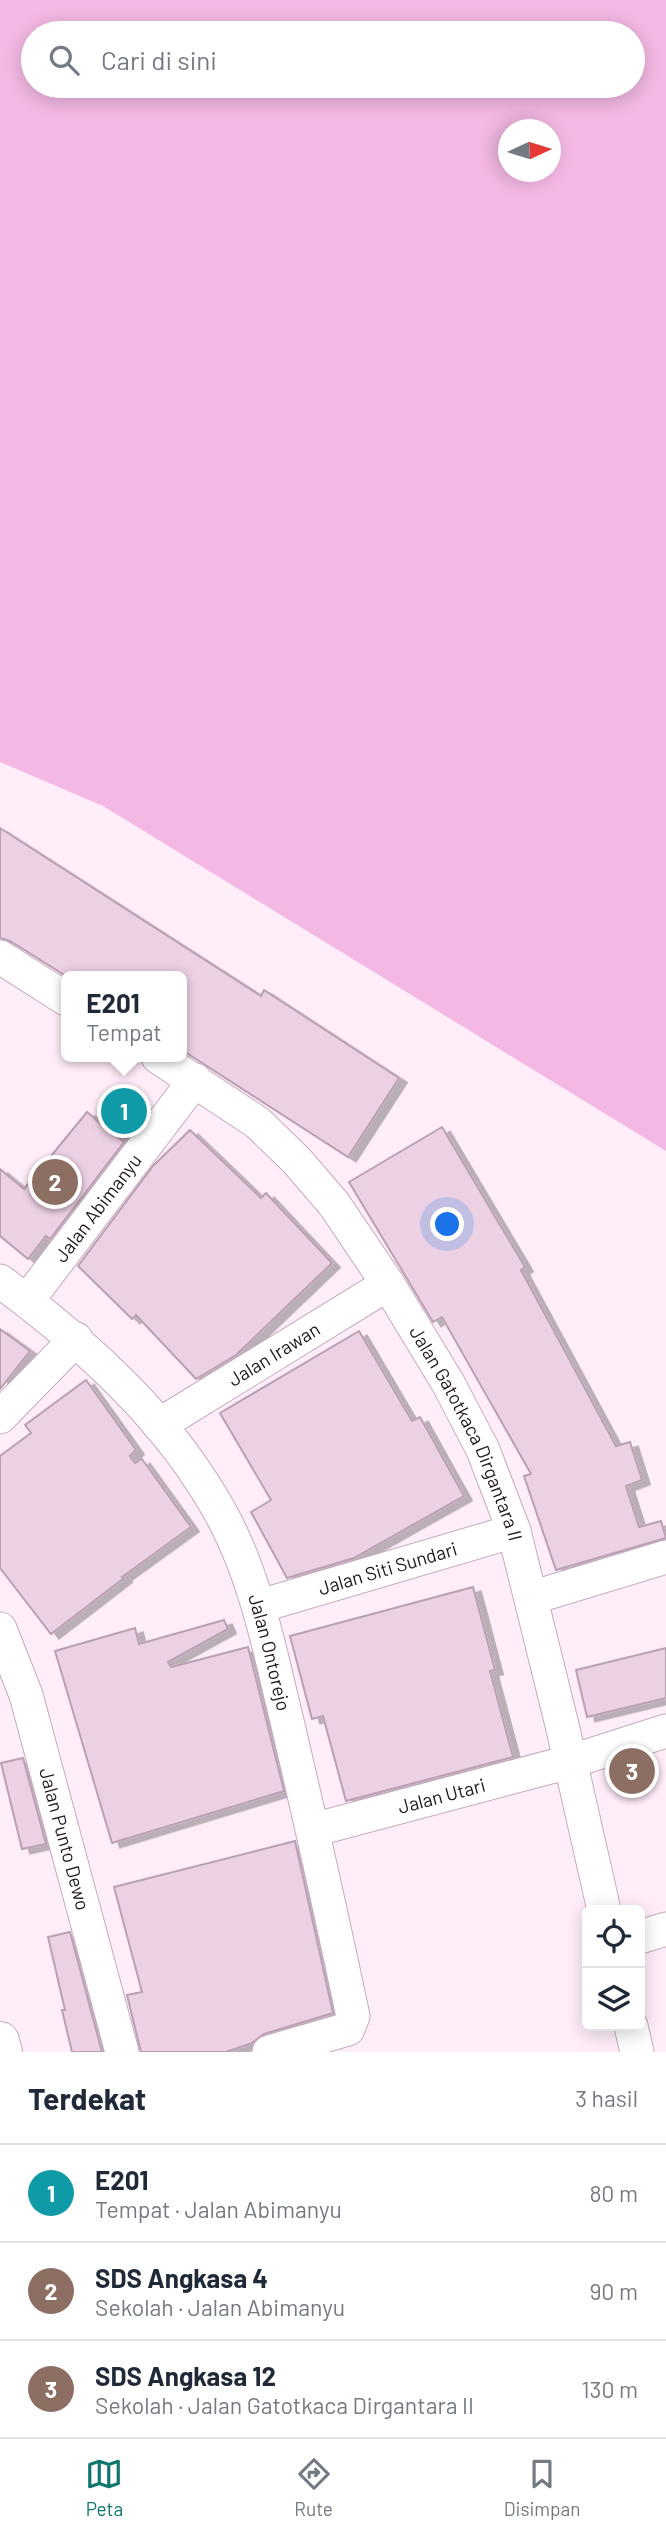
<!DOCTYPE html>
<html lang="id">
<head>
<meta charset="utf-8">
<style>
	:root { --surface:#fff; --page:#f6f6f7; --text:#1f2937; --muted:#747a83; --line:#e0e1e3; --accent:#0f766e }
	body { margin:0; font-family:Barlow,sans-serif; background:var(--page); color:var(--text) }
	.controls { position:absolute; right:21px; bottom:21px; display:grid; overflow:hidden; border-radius:10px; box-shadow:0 4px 18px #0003 }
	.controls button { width:63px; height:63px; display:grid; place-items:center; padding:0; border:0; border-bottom:2px solid var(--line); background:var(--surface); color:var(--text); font:35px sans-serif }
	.compass { position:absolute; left:498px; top:119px; width:63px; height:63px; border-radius:50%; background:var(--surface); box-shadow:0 4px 18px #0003; rotate:86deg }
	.you { position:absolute; left:448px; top:1225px; width:24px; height:24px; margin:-18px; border:5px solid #fff; border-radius:50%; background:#1a73e8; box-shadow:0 0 0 10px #1a73e833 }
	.badge { display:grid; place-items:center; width:46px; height:46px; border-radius:50%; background:var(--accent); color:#fff; font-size:23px; font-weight:700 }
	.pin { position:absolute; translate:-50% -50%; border:4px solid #fff; box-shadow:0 2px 7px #0006 }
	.popup { position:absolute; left:61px; top:971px; width:126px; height:91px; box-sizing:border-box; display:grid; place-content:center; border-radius:10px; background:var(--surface); filter:drop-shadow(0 2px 5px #0005); font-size:23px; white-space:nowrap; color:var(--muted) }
	.popup b { font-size:26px; color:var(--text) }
	.popup::after { content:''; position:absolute; left:50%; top:100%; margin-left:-14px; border:14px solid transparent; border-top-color:var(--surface) }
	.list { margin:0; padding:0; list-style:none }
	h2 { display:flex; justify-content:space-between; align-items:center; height:91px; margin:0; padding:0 28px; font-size:30px }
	h2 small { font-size:23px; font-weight:400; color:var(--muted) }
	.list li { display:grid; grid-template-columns:46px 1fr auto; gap:21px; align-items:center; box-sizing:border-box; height:98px; padding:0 28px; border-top:2px solid var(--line) }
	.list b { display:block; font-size:26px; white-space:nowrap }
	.list p { margin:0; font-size:23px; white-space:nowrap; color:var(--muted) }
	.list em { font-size:23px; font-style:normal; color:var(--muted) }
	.icon { flex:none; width:38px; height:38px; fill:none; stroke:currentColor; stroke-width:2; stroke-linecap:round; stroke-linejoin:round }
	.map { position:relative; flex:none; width:666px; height:2052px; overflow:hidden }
	.search { position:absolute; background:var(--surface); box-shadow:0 4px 18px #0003; left:21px; right:21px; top:21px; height:77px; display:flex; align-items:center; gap:18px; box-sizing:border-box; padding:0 24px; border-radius:38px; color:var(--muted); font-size:26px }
	.sheet { height:385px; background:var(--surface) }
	nav { display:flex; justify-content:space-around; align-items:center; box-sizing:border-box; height:98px; border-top:2px solid var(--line); background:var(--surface); font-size:19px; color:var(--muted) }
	nav a { display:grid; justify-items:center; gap:4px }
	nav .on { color:var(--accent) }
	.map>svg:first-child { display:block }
	.green { fill:#f3b8e3; fill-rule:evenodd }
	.building { fill:#ecd1e4; stroke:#b9a0b2; stroke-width:2; filter:url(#shadow) }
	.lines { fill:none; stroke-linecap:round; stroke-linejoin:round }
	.minor-casing { stroke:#c4aabd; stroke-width:35 }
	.major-casing { stroke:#c4aabd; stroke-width:40 }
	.minor { stroke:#fff; stroke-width:33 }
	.major { stroke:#fff; stroke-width:38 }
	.labels { text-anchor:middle; stroke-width:5; stroke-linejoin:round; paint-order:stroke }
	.street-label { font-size:19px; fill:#20171e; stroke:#fff }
</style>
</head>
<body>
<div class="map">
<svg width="666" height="2052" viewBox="0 0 666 2052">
	<defs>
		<filter id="shadow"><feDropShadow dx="8" dy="4.5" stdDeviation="0" flood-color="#0004"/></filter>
	</defs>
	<rect width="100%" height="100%" fill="#ffeefa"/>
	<path class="green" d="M 0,0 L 666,0 L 666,1151 L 103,806 L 0,762 ZM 633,33 L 633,86 L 33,86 L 33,33 ZM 508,130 L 550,130 L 550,172 L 508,172 Z"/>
	<g class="building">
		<path d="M 0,828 L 261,996 L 264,990 L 399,1078 L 348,1157 L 182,1050 L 182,976 L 66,976 L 10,941 L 0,938 Z"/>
		<path d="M 123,1094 L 141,1108 L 118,1137 L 124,1142 L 50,1239 L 46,1236 L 28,1259 L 0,1236 L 0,1169 L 24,1189 L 87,1112 L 100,1123 Z"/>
		<path d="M 442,1127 L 525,1267 L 521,1270 L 616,1446 L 630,1442 L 642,1480 L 626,1486 L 639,1527 L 661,1521 L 666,1538 L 556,1570 L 524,1476 L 531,1474 L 442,1317 L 433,1322 L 349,1182 Z"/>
		<path d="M 190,1130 L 261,1198 L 266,1193 L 332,1263 L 236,1355 L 196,1379 L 136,1315 L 132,1319 L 78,1266 L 153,1166 Z"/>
		<path d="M 0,1329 L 30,1351 L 0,1389 Z"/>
		<path d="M 359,1331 L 412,1421 L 420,1417 L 464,1496 L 354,1558 L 287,1578 L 251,1512 L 271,1500 L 220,1413 Z"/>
		<path d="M 86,1380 L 136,1450 L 130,1456 L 135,1463 L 142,1459 L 191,1527 L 122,1577 L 124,1578 L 51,1634 L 0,1568 L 0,1456 L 31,1433 L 25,1425 Z"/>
		<path d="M 473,1587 L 495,1670 L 490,1671 L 513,1757 L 346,1801 L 323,1716 L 312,1719 L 290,1636 Z"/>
		<path d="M 224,1620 L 228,1629 L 168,1662 L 171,1667 L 248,1647 L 284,1791 L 112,1843 L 55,1651 L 135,1628 L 139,1644 Z"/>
		<path d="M 666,1648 L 666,1698 L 587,1717 L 576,1670 Z"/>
		<path d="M 23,1758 L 46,1844 L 22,1849 L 1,1763 Z"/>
		<path d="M 295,1841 L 333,2013 L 264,2034 L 252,2043 L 226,2052 L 141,2052 L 127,1995 L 142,1992 L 114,1887 Z"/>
		<path d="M 70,1932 L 102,2052 L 72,2052 L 62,2010 L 65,2010 L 48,1937 Z"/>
	</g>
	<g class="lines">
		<defs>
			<g id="minor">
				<path d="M 0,957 L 66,999"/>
				<path id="s1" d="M 158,1057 L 258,1123 L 297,1161 L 334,1204 L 388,1284 L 448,1383 L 483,1450 L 514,1531 L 562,1725 L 604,1910"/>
				<path id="s2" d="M 0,1281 C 89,1347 171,1420 224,1519 C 257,1582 270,1652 287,1721 C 310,1819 332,1917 353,2016 L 348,2029 L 269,2052"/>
				<path id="s3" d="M 27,1301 L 195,1080"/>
				<path d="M 0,1417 L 76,1339"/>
				<path id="s4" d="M 159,1425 L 388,1284"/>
				<path d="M 531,1598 L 666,1557"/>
				<path id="s5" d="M 260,1606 L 514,1531"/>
				<path id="s6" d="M 0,1629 L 26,1695 L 122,2052"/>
				<path id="s7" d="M 313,1830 L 569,1762 L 666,1731"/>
				<path d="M 640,1937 L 666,1929"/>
				<path d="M 631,2026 L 637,2052"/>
			</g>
			<path id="major" d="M 0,2041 L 3,2052"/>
		</defs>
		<use href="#minor" class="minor-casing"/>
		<use href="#major" class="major-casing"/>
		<use href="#minor" class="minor"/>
		<use href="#major" class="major"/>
	</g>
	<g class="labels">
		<g class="street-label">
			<text dy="7" stroke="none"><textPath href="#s3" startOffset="117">Jalan Abimanyu</textPath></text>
			<text dy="7" stroke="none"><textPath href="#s4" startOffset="135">Jalan Irawan</textPath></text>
			<text dy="7" stroke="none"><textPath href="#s1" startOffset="497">Jalan Gatotkaca Dirgantara II</textPath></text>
			<text dy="7" stroke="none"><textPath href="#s5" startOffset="133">Jalan Siti Sundari</textPath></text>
			<text dy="7" stroke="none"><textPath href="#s2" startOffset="471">Jalan Ontorejo</textPath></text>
			<text dy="7" stroke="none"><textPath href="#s7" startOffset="133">Jalan Utari</textPath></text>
			<text dy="7" stroke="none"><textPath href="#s6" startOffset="220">Jalan Punto Dewo</textPath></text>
		</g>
	</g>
</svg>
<div class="controls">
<button><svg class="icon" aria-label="locate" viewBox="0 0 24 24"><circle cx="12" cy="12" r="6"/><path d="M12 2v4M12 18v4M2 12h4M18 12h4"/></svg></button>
<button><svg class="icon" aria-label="layers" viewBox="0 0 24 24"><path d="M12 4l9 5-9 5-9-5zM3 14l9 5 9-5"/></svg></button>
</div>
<svg class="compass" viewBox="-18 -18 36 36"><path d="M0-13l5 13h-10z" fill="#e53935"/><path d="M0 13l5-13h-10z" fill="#747a83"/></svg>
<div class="you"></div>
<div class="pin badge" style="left:124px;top:1111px;background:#0f9aa8">1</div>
<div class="popup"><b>E201</b>Tempat</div>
<div class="pin badge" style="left:55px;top:1182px;background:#8d6e63">2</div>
<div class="pin badge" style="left:632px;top:1771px;background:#8d6e63">3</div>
<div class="search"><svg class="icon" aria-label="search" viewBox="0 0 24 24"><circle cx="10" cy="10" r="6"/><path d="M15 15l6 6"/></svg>Cari di sini</div>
</div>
<section class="sheet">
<h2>Terdekat<small>3 hasil</small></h2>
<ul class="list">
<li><span class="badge" style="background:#0f9aa8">1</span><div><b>E201</b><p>Tempat · Jalan Abimanyu</p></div><em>80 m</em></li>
<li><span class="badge" style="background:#8d6e63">2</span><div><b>SDS Angkasa 4</b><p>Sekolah · Jalan Abimanyu</p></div><em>90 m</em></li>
<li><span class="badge" style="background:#8d6e63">3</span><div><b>SDS Angkasa 12</b><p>Sekolah · Jalan Gatotkaca Dirgantara II</p></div><em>130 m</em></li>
</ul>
</section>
<nav>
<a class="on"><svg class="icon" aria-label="map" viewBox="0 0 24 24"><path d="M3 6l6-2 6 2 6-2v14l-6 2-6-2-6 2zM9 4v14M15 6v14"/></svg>Peta</a>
<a><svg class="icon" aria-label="directions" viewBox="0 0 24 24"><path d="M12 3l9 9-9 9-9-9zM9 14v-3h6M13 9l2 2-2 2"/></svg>Rute</a>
<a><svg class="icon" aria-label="saved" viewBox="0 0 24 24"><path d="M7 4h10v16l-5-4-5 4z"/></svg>Disimpan</a>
</nav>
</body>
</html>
